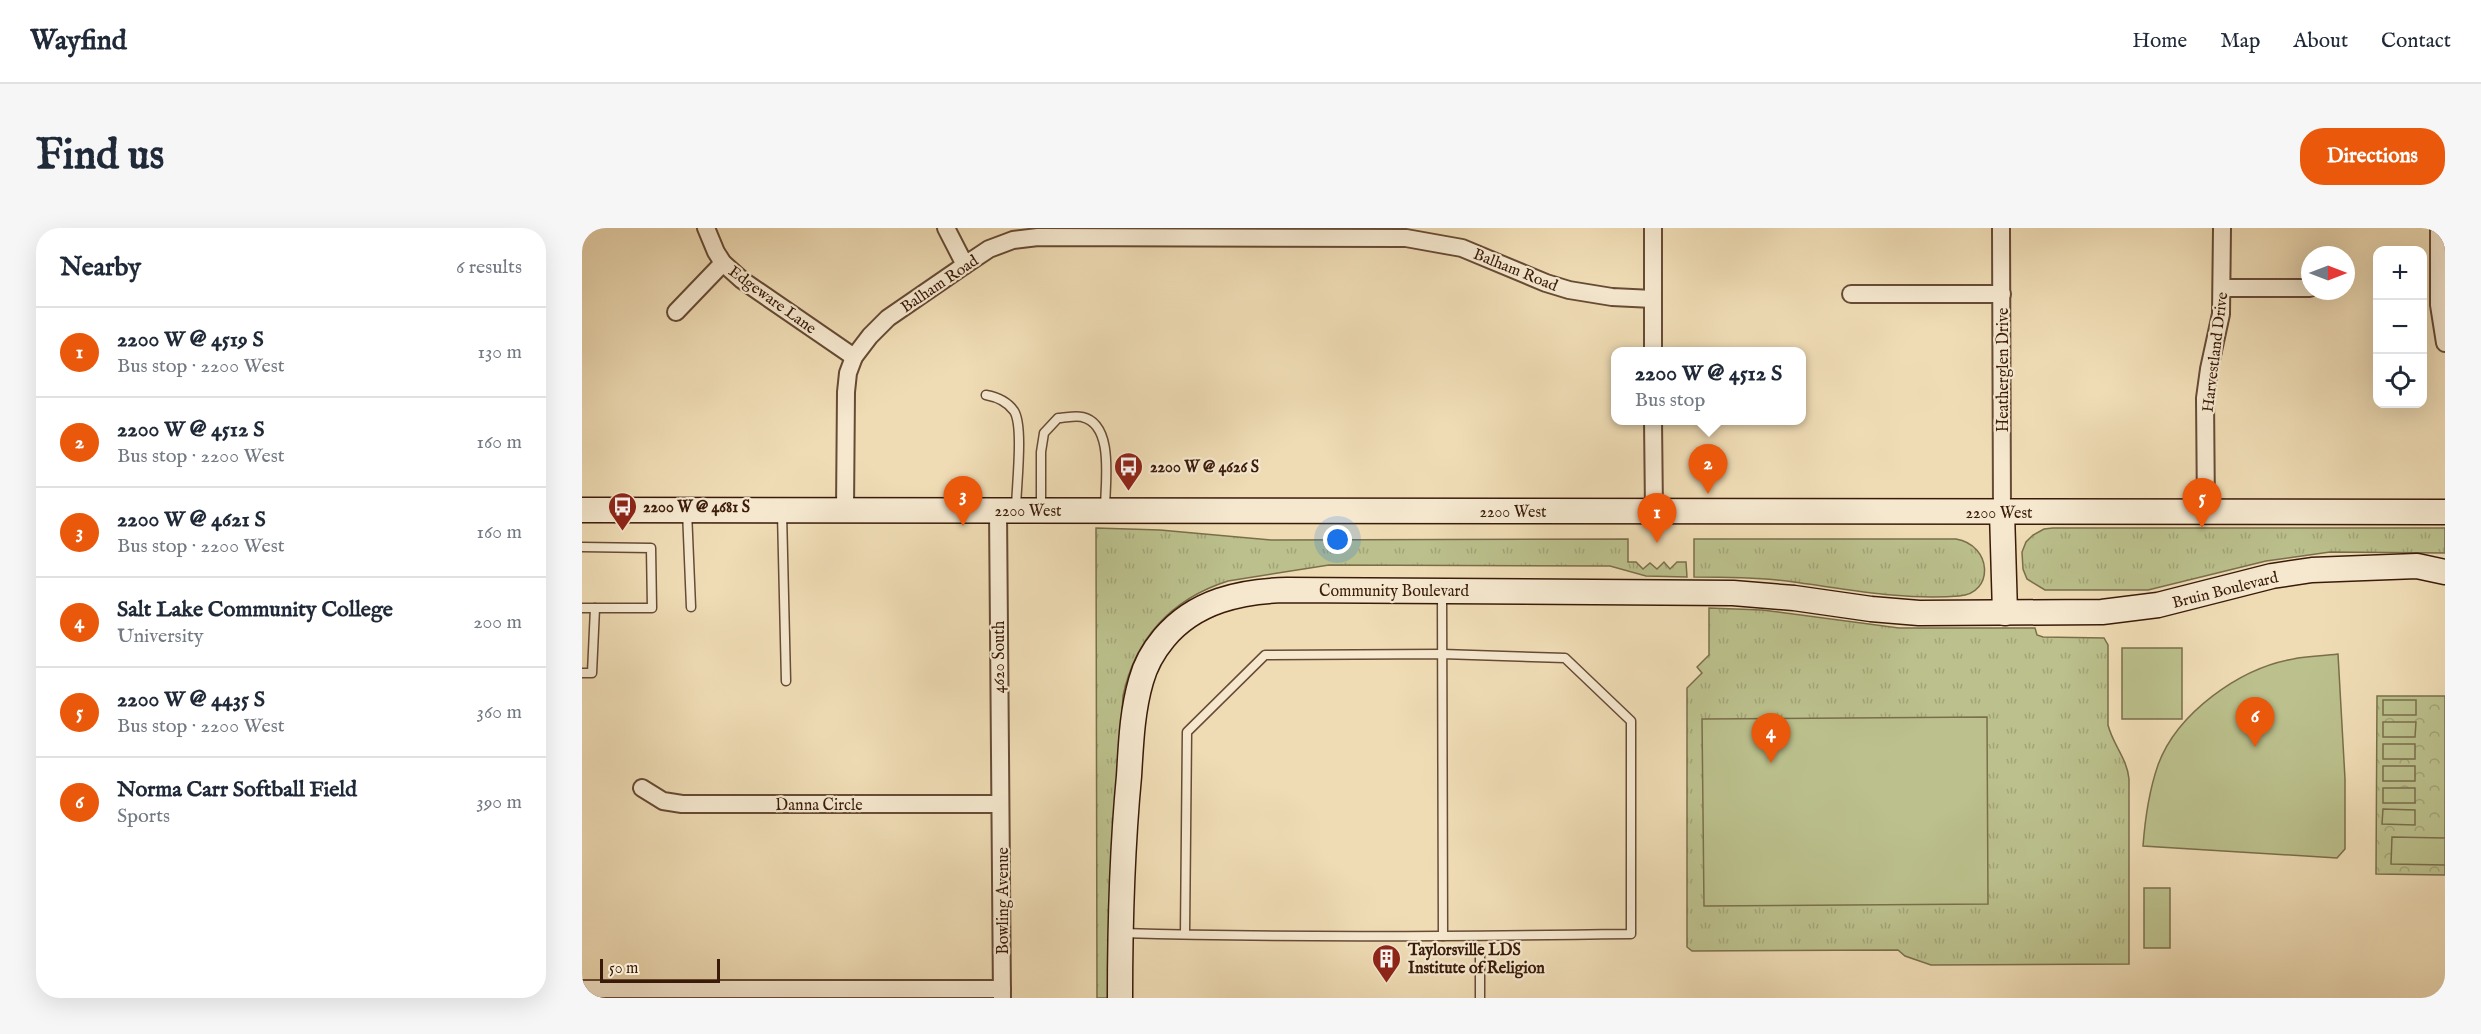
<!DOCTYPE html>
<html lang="en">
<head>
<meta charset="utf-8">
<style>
	:root { --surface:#fff; --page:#f6f6f7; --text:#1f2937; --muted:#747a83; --line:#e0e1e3; --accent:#ea580c }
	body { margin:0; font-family:"IM FELL English",serif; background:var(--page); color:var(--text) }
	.controls { position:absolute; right:18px; top:18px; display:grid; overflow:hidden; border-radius:12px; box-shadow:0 6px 24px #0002 }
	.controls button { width:54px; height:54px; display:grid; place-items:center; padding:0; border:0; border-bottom:2px solid var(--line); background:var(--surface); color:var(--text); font:30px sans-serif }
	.compass { position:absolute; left:1719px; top:18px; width:54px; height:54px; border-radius:50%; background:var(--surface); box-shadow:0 6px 24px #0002; rotate:90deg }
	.scale { position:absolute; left:18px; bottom:15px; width:120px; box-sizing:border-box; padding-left:6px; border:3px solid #3a1b0a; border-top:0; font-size:16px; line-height:21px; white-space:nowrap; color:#3a1b0a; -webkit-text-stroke:4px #f5e8cf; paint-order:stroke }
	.you { position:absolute; left:756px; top:312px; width:21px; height:21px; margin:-15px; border:4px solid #fff; border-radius:50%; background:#1a73e8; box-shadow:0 0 0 9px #1a73e833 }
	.badge { display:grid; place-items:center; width:39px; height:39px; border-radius:50%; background:var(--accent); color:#fff; font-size:20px; font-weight:700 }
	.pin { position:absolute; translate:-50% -50px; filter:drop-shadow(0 2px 3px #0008) }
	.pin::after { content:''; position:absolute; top:32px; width:21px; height:18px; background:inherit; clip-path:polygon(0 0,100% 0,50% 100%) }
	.popup { position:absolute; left:1029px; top:119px; width:195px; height:78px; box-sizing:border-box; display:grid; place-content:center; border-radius:12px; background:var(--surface); filter:drop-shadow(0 2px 4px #0005); font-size:20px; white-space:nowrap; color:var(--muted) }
	.popup b { font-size:22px; color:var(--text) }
	.popup::after { content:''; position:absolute; left:50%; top:100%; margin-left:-12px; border:12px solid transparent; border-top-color:var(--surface) }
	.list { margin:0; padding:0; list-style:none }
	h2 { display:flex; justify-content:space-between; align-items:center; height:78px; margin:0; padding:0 24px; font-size:26px }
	h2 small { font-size:20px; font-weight:400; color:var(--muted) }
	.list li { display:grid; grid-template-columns:39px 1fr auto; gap:18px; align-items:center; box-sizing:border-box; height:90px; padding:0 24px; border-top:2px solid var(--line) }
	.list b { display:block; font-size:22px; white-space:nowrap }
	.list p { margin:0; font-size:20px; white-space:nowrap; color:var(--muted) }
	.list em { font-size:20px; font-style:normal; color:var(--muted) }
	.icon { flex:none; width:33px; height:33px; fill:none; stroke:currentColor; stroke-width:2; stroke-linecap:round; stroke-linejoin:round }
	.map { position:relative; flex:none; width:1863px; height:770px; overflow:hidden; border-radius:24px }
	header { display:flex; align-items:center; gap:36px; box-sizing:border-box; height:84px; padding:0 30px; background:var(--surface); border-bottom:2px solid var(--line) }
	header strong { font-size:28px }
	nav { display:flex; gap:33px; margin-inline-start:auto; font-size:21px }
	.intro { display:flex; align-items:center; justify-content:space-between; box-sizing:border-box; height:144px; padding:0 36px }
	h1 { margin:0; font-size:42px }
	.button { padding:15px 27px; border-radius:24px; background:var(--accent); color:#fff; font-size:21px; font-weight:700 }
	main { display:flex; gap:36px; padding:0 36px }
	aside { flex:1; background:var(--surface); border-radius:24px; box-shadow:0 6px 24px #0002 }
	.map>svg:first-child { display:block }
	.grass { fill:url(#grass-tufts); stroke:#7a6e4b; stroke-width:1.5 }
	.park { fill:url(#park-crowns); stroke:#7a6e4b; stroke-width:1.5 }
	.pitch { fill:#bbc08c; stroke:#7a6e4b; stroke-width:1.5 }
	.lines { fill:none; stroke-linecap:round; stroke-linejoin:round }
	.lane-casing { stroke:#674b35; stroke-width:11 }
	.street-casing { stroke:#674b35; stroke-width:20 }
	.secondary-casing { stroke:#3a1b0a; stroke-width:27 }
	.lane { stroke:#f5e8cf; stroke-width:8 }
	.street { stroke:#f5e8cf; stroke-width:16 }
	.secondary { stroke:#f5e8cf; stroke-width:24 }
	.labels { text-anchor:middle; stroke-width:4.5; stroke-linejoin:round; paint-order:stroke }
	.street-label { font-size:16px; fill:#3a1b0a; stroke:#f5e8cf }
	.poi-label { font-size:16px; font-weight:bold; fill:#3a1b0a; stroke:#f5e8cf; text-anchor:start }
</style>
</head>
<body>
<header>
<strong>Wayfind</strong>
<nav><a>Home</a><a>Map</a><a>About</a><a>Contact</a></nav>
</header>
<div class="intro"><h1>Find us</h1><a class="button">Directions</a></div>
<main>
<aside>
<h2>Nearby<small>6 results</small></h2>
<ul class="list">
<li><span class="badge">1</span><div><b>2200 W @ 4519 S</b><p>Bus stop · 2200 West</p></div><em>130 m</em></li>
<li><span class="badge">2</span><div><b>2200 W @ 4512 S</b><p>Bus stop · 2200 West</p></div><em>160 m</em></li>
<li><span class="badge">3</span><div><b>2200 W @ 4621 S</b><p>Bus stop · 2200 West</p></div><em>160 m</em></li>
<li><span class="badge">4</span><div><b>Salt Lake Community College</b><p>University</p></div><em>200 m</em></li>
<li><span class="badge">5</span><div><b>2200 W @ 4435 S</b><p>Bus stop · 2200 West</p></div><em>360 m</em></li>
<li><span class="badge">6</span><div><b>Norma Carr Softball Field</b><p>Sports</p></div><em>390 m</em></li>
</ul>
</aside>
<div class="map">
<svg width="1863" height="770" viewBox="0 0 1863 770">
	<defs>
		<pattern id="grass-tufts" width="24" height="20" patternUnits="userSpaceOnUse" patternTransform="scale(1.5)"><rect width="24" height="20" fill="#bbc08c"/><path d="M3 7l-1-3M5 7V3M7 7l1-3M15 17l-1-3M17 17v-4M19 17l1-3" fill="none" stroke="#a2a477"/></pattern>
		<pattern id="park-crowns" width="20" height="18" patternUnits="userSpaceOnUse" patternTransform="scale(1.5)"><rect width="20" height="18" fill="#bbc08c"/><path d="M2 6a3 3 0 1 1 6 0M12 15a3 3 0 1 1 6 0" fill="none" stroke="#a2a477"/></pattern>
	</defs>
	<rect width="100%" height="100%" fill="#efdcb5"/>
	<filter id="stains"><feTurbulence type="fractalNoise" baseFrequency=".00333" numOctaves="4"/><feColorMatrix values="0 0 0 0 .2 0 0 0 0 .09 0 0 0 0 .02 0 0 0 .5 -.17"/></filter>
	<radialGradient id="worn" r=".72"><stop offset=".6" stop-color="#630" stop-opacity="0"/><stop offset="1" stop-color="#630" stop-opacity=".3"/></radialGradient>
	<g class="grass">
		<path d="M 514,300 L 578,302 L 689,312 L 1046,311 L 1046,334 L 1054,334 L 1061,341 L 1068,335 L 1075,341 L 1082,334 L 1088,341 L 1095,334 L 1104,334 L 1105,349 L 1064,348 L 1028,338 L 747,337 L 646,353 C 589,371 553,411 541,468 L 527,700 L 528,770 L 515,770 Z"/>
		<path d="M 1471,300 L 1863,300 L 1863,325 L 1748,324 L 1684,333 L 1566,362 L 1463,362 L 1445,351 L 1441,341 L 1440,324 L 1444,314 L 1451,307 L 1462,301 Z"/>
		<path d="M 1112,311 L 1374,311 C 1410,317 1413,365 1377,368 C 1316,373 1255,359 1195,352 C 1167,349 1140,349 1112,349 Z"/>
		<path d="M 1127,380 L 1180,382 L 1317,400 L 1453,400 L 1455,407 L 1461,409 L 1522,410 L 1526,417 L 1526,497 C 1531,517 1545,530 1547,551 L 1547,736 L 1349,737 L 1323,728 L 1316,722 L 1110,723 L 1105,719 L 1105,460 L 1120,445 L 1115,439 L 1127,427 Z"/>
	</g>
	<path class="park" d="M 1795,468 L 1863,468 L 1863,647 L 1794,646 Z"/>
	<g class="pitch">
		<rect x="1540" y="420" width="60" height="71"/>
		<path d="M 1756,426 L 1763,551 L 1763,621 L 1755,630 L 1561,618 C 1563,591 1567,563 1576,537 C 1595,485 1658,440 1711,431 C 1726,428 1741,428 1756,426 Z"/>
		<rect x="1801" y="472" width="33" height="15"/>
		<path d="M 1405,489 L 1406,676 L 1122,678 L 1120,491 Z"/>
		<path d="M 1801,494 L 1834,494 L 1833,509 L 1801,509 Z"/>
		<rect x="1801" y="516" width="32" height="15"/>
		<rect x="1801" y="538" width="32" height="15"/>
		<rect x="1801" y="560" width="32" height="15"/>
		<path d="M 1801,581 L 1833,582 L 1833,597 L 1800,596 Z"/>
		<path d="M 1810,609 L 1863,610 L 1863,637 L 1809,636 Z"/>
		<rect x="1562" y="660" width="26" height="60"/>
	</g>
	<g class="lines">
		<defs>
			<g id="lane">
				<path d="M 404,167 C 415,169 425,173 432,183 C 442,198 434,261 434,282"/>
				<path d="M 459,282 L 459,224 L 462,205 L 476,190 C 483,190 493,187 500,189 C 533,196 523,256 523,281"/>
				<path d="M 105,283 L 109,379"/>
				<path d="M 200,285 L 204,453"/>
				<path d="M 0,319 L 69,320 L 70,380 L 13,380"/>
				<path d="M 860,365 L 861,708"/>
				<path d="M 0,380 L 13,380 L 10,445 L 0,445"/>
				<path d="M 540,705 C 709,710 879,708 1049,706 L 1049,493 L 983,430 L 860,426 L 683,427 L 605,504 L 603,706"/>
				<path d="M 898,722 L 898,770"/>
			</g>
			<g id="street">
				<path d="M 124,0 L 134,24 L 141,35 L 160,52 L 272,129"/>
				<path d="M 364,0 L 383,37"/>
				<path d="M 1071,0 L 1071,124"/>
				<path d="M 1419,0 L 1420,284"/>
				<path d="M 1857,0 L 1857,77 L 1863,115"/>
				<path d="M 1640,60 L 1728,60"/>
				<path d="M 1269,66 L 1420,66"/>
				<path d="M 94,84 L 141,35"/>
				<path d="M 1071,192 L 1072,283"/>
				<path d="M 263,281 L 264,164 L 266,145 L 272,129 L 288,108 L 306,90 L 383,37 L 407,21 L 431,12 L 456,9 L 824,10 L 880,20 L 964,55 L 987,62 L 1030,69 L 1071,71"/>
				<path d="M 416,282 L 420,770"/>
				<path d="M 1624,284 L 1623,170 L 1627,141 L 1639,86 L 1640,0"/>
				<path d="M 60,560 L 81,573 L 100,576 L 418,576"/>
				<path d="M 0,761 L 420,761"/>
			</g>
			<g id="secondary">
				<path d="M 0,282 L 1863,284"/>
				<path d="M 1420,284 L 1423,385"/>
				<path d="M 538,770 C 538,696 540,622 547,548 C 549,516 550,484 559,453 C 563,438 572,422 582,410 C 613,373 659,363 705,362 L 1151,365 L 1212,370 L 1289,381 L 1337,385 L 1520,384 L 1576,377 L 1690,348 L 1730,342 L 1835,338 L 1863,344"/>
			</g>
		</defs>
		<use href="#lane" class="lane-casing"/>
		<use href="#street" class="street-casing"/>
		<use href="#secondary" class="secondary-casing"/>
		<use href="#lane" class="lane"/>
		<use href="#street" class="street"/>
		<use href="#secondary" class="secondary"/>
	</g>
	<defs>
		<symbol id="bus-pin" viewBox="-11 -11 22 30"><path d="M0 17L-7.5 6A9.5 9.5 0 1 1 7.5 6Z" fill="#8f2418" stroke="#f5e8cf"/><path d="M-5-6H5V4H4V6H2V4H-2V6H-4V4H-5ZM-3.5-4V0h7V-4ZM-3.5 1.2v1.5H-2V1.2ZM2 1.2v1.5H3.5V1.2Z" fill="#fff"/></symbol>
		<symbol id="building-pin" viewBox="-11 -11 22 30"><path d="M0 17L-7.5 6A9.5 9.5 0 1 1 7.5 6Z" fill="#8f2418" stroke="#f5e8cf"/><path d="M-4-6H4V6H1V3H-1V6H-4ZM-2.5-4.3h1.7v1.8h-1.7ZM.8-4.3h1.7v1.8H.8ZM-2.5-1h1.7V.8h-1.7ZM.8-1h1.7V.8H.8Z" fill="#fff"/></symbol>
	</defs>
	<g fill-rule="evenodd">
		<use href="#bus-pin" x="530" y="222" width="33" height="45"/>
		<use href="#bus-pin" x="24" y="262" width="33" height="45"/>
		<use href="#building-pin" x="788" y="714" width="33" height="45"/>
	</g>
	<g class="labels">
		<g class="street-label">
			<text transform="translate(934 41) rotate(22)" y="6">Balham Road</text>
			<text transform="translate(357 55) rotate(-34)" y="6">Balham Road</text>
			<text transform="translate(191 71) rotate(36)" y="6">Edgeware Lane</text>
			<text transform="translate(1632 124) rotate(-83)" y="6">Harvestland Drive</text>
			<text transform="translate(1420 142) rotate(-90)" y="6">Heatherglen Drive</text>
			<text x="446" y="288">2200 West</text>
			<text x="931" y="289">2200 West</text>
			<text x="1417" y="290">2200 West</text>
			<text transform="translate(1643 361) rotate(-14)" y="6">Bruin Boulevard</text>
			<text x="812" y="368">Community Boulevard</text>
			<text transform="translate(416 429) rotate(-90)" y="6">4620 South</text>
			<text x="237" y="582">Danna Circle</text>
			<text transform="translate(420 673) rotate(-90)" y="6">Bowling Avenue</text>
		</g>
		<g class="poi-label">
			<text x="568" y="244">2200 W @ 4626 S</text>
			<text x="61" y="284">2200 W @ 4681 S</text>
			<text x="826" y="727">Taylorsville LDS<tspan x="826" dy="18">Institute of Religion</tspan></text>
		</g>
	</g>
	<rect width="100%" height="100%" filter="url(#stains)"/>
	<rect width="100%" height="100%" fill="url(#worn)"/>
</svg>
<div class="controls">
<button>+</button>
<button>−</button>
<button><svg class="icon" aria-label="locate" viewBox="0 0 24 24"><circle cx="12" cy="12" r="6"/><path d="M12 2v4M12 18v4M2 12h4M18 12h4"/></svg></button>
</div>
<svg class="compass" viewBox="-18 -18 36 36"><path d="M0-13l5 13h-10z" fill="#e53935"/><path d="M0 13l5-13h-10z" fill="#747a83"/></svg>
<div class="scale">50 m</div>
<div class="you"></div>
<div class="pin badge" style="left:1075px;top:315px">1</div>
<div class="pin badge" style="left:1126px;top:266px">2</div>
<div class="popup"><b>2200 W @ 4512 S</b>Bus stop</div>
<div class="pin badge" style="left:381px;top:298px">3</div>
<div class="pin badge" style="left:1189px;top:535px">4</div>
<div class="pin badge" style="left:1620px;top:300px">5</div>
<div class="pin badge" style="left:1673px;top:519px">6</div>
</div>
</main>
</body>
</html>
